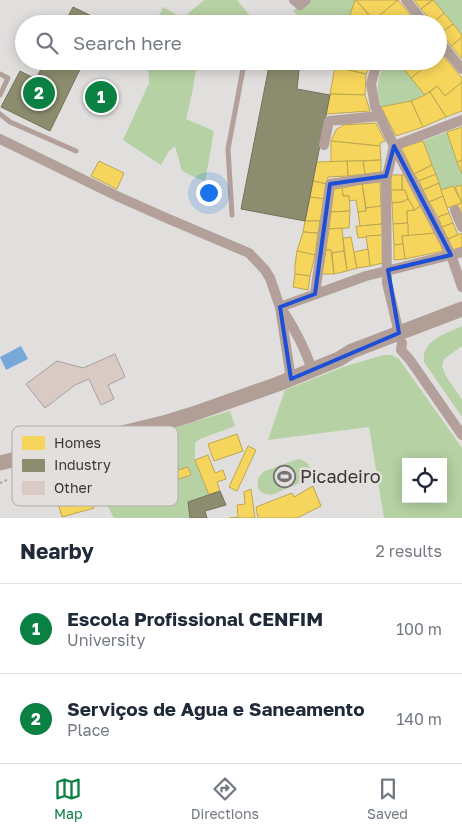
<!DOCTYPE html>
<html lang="en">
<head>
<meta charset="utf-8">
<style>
	:root { --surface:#fff; --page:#f6f6f7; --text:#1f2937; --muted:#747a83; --line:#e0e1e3; --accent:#0b8043 }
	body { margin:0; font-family:"Golos Text",sans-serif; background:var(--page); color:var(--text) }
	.controls { position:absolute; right:15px; bottom:15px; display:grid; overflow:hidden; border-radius:0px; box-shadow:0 2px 12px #0003 }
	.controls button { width:45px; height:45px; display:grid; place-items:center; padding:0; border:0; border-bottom:1px solid var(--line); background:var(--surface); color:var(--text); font:25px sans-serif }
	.you { position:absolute; left:208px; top:192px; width:18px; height:18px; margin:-12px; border:4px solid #fff; border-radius:50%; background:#1a73e8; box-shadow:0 0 0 8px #1a73e833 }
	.badge { display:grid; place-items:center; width:32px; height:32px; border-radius:50%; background:var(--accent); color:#fff; font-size:16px; font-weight:700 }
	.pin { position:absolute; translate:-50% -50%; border:2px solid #fff; box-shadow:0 1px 5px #0006 }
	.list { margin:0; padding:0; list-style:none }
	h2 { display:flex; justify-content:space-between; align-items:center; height:65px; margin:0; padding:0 20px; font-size:21px }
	h2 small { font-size:16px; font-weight:400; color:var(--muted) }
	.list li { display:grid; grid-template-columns:32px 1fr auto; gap:15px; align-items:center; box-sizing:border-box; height:90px; padding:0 20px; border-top:1px solid var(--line) }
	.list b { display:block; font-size:19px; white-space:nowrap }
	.list p { margin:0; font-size:16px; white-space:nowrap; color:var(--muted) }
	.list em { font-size:16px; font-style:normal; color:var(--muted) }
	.icon { flex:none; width:28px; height:28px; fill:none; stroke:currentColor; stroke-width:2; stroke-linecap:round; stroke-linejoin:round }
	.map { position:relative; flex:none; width:462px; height:518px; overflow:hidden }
	.search { position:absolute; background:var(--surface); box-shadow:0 2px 12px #0003; left:15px; right:15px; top:15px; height:55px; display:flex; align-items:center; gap:12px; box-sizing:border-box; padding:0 18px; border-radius:28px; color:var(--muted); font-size:19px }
	.sheet { height:245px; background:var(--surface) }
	nav { display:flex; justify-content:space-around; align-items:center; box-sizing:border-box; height:70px; border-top:1px solid var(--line); background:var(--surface); font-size:14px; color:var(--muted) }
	nav a { display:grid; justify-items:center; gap:2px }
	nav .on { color:var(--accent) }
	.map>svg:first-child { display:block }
	.green { fill:#b6d1a3; fill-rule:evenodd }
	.water { fill:#77a9d8 }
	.homes { fill:#f6d55c; stroke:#bda651 }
	.industry { fill:#8c8c6e; stroke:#73735d }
	.building { fill:#d9cac3; stroke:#a4a3a2 }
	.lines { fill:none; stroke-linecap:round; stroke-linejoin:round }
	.path { stroke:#b1a5a1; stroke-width:2; stroke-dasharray:2.5 2.5; stroke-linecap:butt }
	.service { stroke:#b3a09a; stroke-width:5 }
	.minor { stroke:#b3a09a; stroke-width:10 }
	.primary { stroke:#b19e96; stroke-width:15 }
	.marked { fill:none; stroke:#1d4ed8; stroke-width:4; stroke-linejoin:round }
	.labels { text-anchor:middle; stroke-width:5; stroke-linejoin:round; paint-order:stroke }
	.poi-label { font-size:18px; fill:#393836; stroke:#e2dfdc; text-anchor:start }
	.key { fill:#e2dfdc; stroke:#afadaa; stroke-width:1 }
	.key-label { font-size:14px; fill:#393836 }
</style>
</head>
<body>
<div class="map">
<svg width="462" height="518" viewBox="0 0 462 518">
	<rect width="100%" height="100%" fill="#e1dfdd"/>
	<g class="green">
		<path d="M 204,0 L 237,0 L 252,18 L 250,24 L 156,24 L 163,7 L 183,18 Z"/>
		<path d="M 306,0 L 355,0 L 347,24 L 307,24 L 293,11 Z"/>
		<path d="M 433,0 L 462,0 L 462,35 Z"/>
		<path d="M 148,61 L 197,61 L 193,89 L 186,119 L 214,131 L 205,182 L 182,171 L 175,146 L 169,151 L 161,165 L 123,140 L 149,83 Z"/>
		<path d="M 386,61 L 398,61 L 425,95 L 411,101 L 381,107 C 376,87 376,80 386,61 Z"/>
		<path d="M 447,132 L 462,174 L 462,185 L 455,187 L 453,186 L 441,190 L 423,141 Z"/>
		<path d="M 462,326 L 462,346 L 444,359 L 442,366 L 446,376 L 462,400 L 462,417 L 424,362 C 421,340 446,334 462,326 Z"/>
		<path d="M 384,355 L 391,355 L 399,359 L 462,448 L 462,518 L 384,518 L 369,427 L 268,440 L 285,390 L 346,366 ZM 406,462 L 443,462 L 443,499 L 406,499 Z"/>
		<path d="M 230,411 L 235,426 L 200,439 L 195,443 L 195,460 L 209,495 L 188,502 L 190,518 L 114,518 L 107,505 L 99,452 L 137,437 L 180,426 Z"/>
		<path d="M 298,459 C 310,461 314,470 307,480 L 274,494 C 258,498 251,480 265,471 Z"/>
	</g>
	<path class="water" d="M 21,346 L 28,359 L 6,370 L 0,357 Z"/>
	<g class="homes">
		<path d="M 355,0 L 356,0 L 376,24 L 347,24 Z"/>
		<path d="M 356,0 L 398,0 L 374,20 Z"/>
		<path d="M 398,0 L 415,20 L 410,24 L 377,24 L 374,20 Z"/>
		<path d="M 414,0 L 432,0 L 421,9 Z"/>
		<path d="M 433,0 L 444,13 L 433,23 L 421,9 Z"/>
		<path d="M 444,13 L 453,24 L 441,33 L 438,30 L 438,24 L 433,23 Z"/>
		<path d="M 453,24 L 462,35 L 462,37 L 451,46 L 441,33 Z"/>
		<path d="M 462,37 L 462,59 L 451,46 Z"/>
		<path d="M 441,53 L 462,78 L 462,82 L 445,96 L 437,86 L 425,95 L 411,78 L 432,61 L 438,61 L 438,56 Z"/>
		<path d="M 336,61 L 372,61 L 366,74 L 335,67 Z"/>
		<path d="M 398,61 L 432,61 L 411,78 Z"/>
		<path d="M 335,67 L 366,74 L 365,95 L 330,94 Z"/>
		<path d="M 462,82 L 462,111 L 446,117 L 430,92 L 437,86 L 445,96 Z"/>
		<path d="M 430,92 L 446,117 L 423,127 L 411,101 L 425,95 Z"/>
		<path d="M 330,94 L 365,95 L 370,111 L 326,114 Z"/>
		<path d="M 411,101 L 423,127 L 396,136 L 381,107 Z"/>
		<path d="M 376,123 L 385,141 L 380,143 L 380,146 L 331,141 L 336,130 L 343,125 Z"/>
		<path d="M 462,127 L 462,160 L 457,162 L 447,132 Z"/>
		<path d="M 331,141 L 380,146 L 381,160 L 331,162 Z"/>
		<path d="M 423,141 L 432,165 L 414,174 L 401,147 Z"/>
		<path d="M 381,160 L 381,172 L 365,174 L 363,161 Z"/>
		<path d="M 462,160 L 462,174 L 457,162 Z"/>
		<path d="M 99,161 L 124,173 L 117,189 L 91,176 Z"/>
		<path d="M 347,161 L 363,161 L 365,174 L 348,176 Z"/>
		<path d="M 347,161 L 348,176 L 328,177 L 327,184 L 313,181 L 316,162 Z"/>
		<path d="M 432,165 L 436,174 L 419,181 L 414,174 Z"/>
		<path d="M 406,174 L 421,205 L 415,210 L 408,199 L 405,190 L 402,190 L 402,175 Z"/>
		<path d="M 436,174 L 439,183 L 423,190 L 419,181 Z"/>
		<rect x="391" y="175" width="11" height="15"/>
		<path d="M 313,181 L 327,184 L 325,199 L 310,197 Z"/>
		<path d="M 380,182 L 381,206 L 366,208 L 362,184 Z"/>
		<path d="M 439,183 L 443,196 L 429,202 L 423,190 Z"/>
		<path d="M 362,184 L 366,211 L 358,212 L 356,200 L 349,201 L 349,196 L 343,196 L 342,188 Z"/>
		<path d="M 462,185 L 462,203 L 455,187 Z"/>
		<path d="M 453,186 L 462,203 L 447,208 L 441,190 Z"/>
		<path d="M 342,188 L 343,196 L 349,196 L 350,211 L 331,212 L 334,189 Z"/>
		<path d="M 391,190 L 405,190 L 408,199 L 402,202 L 392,203 Z"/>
		<path d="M 443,196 L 449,213 L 438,217 L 429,202 Z"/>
		<path d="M 310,197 L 325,199 L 320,221 L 305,221 Z"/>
		<path d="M 408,199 L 415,210 L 407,211 L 408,223 L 393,224 L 392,203 L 402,202 Z"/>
		<path d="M 462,202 L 462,218 L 457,205 Z"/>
		<path d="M 421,205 L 436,233 L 408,236 L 407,211 L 415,210 Z"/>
		<path d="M 381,206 L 382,224 L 360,226 L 358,212 L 366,211 L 366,208 Z"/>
		<path d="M 350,211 L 349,228 L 329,229 L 331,212 Z"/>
		<path d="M 449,213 L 453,223 L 442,227 L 438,217 Z"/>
		<path d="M 305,221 L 320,221 L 318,233 L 303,232 Z"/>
		<path d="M 408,223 L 408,236 L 402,236 L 403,244 L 394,245 L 393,224 Z"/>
		<path d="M 453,223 L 458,235 L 448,239 L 442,227 Z"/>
		<path d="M 382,224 L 383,235 L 358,238 L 356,226 L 360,226 Z"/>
		<path d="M 342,228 L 344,251 L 332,253 L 331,250 L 326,250 L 329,229 Z"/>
		<path d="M 303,232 L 318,233 L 315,255 L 297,251 Z"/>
		<path d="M 436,233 L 443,251 L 405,259 L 402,236 Z"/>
		<path d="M 462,233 L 462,247 L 453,250 L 448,239 Z"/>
		<path d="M 383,235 L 383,263 L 370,266 L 366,236 Z"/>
		<path d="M 351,237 L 357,268 L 347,271 L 343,238 Z"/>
		<path d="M 403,244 L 405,259 L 394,260 L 394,245 Z"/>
		<path d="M 368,249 L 370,266 L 357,268 L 354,252 Z"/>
		<path d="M 326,250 L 331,250 L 334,274 L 322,274 Z"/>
		<path d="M 297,251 L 315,255 L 310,276 L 295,274 L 295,265 Z"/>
		<path d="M 344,251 L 347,271 L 334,274 L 332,253 Z"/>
		<path d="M 295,274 L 310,276 L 308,290 L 293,287 Z"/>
		<path d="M 237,434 L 243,451 L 214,461 L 208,444 Z"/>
		<path d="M 248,446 L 256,450 L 237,491 L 229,487 Z"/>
		<path d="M 173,451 L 179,470 L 188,467 L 191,475 L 153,487 L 145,460 Z"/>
		<path d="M 208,455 L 215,473 L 223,470 L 226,479 L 217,482 L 220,491 L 209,495 L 195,460 Z"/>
		<path d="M 86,481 L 94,508 L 62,517 L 54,490 Z"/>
		<path d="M 313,486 L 321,506 L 297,518 L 258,518 L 256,507 L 292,493 L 294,497 Z"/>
		<path d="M 251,489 L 255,518 L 229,518 L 238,517 L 237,505 L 245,504 L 244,492 Z"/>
	</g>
	<g class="industry">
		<path d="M 73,7 L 104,22 L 103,24 L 64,24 Z"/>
		<path d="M 45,61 L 84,61 L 50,131 L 1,107 L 20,71 L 36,79 Z"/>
		<path d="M 270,61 L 300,61 L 297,89 L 330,95 L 305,221 L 241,209 Z"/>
		<path d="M 220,491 L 226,505 L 205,511 L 207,518 L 190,518 L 188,502 Z"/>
	</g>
	<path class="building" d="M 115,354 L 125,377 L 108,385 L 114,399 L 101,405 L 89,379 L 75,385 L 45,408 L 26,384 L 57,361 L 83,368 Z"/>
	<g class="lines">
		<path class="path" d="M 0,483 L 9,479"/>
		<g class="service">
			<path d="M 0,74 L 8,78 L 0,95"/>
			<path d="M 0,114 L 10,122 L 76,151"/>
			<path d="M 232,215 L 228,149 L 243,69 L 247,61"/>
		</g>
		<g class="minor">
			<path d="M 294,0 L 300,5 L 306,0"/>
			<path d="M 406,0 L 425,24"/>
			<path d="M 438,40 L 462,69"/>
			<path d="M 380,61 L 376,66 L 371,84 L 375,106 L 394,146 L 451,255 L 462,287"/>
			<path d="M 0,139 L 119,197 L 164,217 L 249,253 L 265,270 L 270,278 L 280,307 L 291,379"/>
			<path d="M 324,145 L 329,121 L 379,116"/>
			<path d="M 394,146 L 386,180 L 387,283 L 399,333"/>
			<path d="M 394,146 L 462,120"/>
			<path d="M 455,210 L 462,227"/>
			<path d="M 315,294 L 330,184 L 386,176"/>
			<path d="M 280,307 L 366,276 L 462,252"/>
			<path d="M 283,311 C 294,328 306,351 312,370"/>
			<path d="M 402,343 L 401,350 L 410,360 L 462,435"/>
		</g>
		<path class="primary" d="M 0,463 L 167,422 L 193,414 L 278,384 L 339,359 L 352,351 L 462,309"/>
	</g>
	<path class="marked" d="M 394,146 L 451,255 L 388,270 L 399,333 L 291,379 L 280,307 L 315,294 L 330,184 L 386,176 Z"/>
	<defs>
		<symbol id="stadium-ring" viewBox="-11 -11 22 22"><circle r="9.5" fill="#e2dfdc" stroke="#747270" stroke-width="1.5"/><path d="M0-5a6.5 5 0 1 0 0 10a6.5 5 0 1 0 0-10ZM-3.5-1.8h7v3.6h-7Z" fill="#747270"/></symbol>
	</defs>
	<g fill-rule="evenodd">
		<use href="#stadium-ring" x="272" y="464" width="25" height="25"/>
	</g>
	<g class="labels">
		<g class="poi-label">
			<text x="300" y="483">Picadeiro</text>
		</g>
	</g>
	<rect x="12" y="426" width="166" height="80" rx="8" class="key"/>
	<rect x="22" y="436" width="23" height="14" fill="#f6d55c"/>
	<rect x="22" y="459" width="23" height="13" fill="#8c8c6e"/>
	<rect x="22" y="481" width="23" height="14" fill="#d9cac3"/>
	<g class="key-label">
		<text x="54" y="448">Homes</text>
		<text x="54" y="470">Industry</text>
		<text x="54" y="493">Other</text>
	</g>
</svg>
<div class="controls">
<button><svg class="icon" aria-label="locate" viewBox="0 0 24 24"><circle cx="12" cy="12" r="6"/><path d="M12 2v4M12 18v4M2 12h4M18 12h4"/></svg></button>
</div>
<div class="you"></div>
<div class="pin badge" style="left:101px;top:97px">1</div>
<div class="pin badge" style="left:39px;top:93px">2</div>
<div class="search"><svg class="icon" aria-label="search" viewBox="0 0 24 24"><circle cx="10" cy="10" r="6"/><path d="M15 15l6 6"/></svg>Search here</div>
</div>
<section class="sheet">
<h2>Nearby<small>2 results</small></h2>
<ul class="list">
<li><span class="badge">1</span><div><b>Escola Profissional CENFIM</b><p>University</p></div><em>100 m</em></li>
<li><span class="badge">2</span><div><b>Serviços de Agua e Saneamento</b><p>Place</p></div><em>140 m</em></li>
</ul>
</section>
<nav>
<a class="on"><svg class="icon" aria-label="map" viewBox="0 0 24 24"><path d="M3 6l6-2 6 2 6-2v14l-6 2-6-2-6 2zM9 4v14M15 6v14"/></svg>Map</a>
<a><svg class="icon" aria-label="directions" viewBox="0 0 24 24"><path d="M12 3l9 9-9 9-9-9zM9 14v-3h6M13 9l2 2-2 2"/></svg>Directions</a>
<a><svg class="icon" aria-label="saved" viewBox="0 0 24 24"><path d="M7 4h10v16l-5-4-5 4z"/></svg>Saved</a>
</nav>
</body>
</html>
